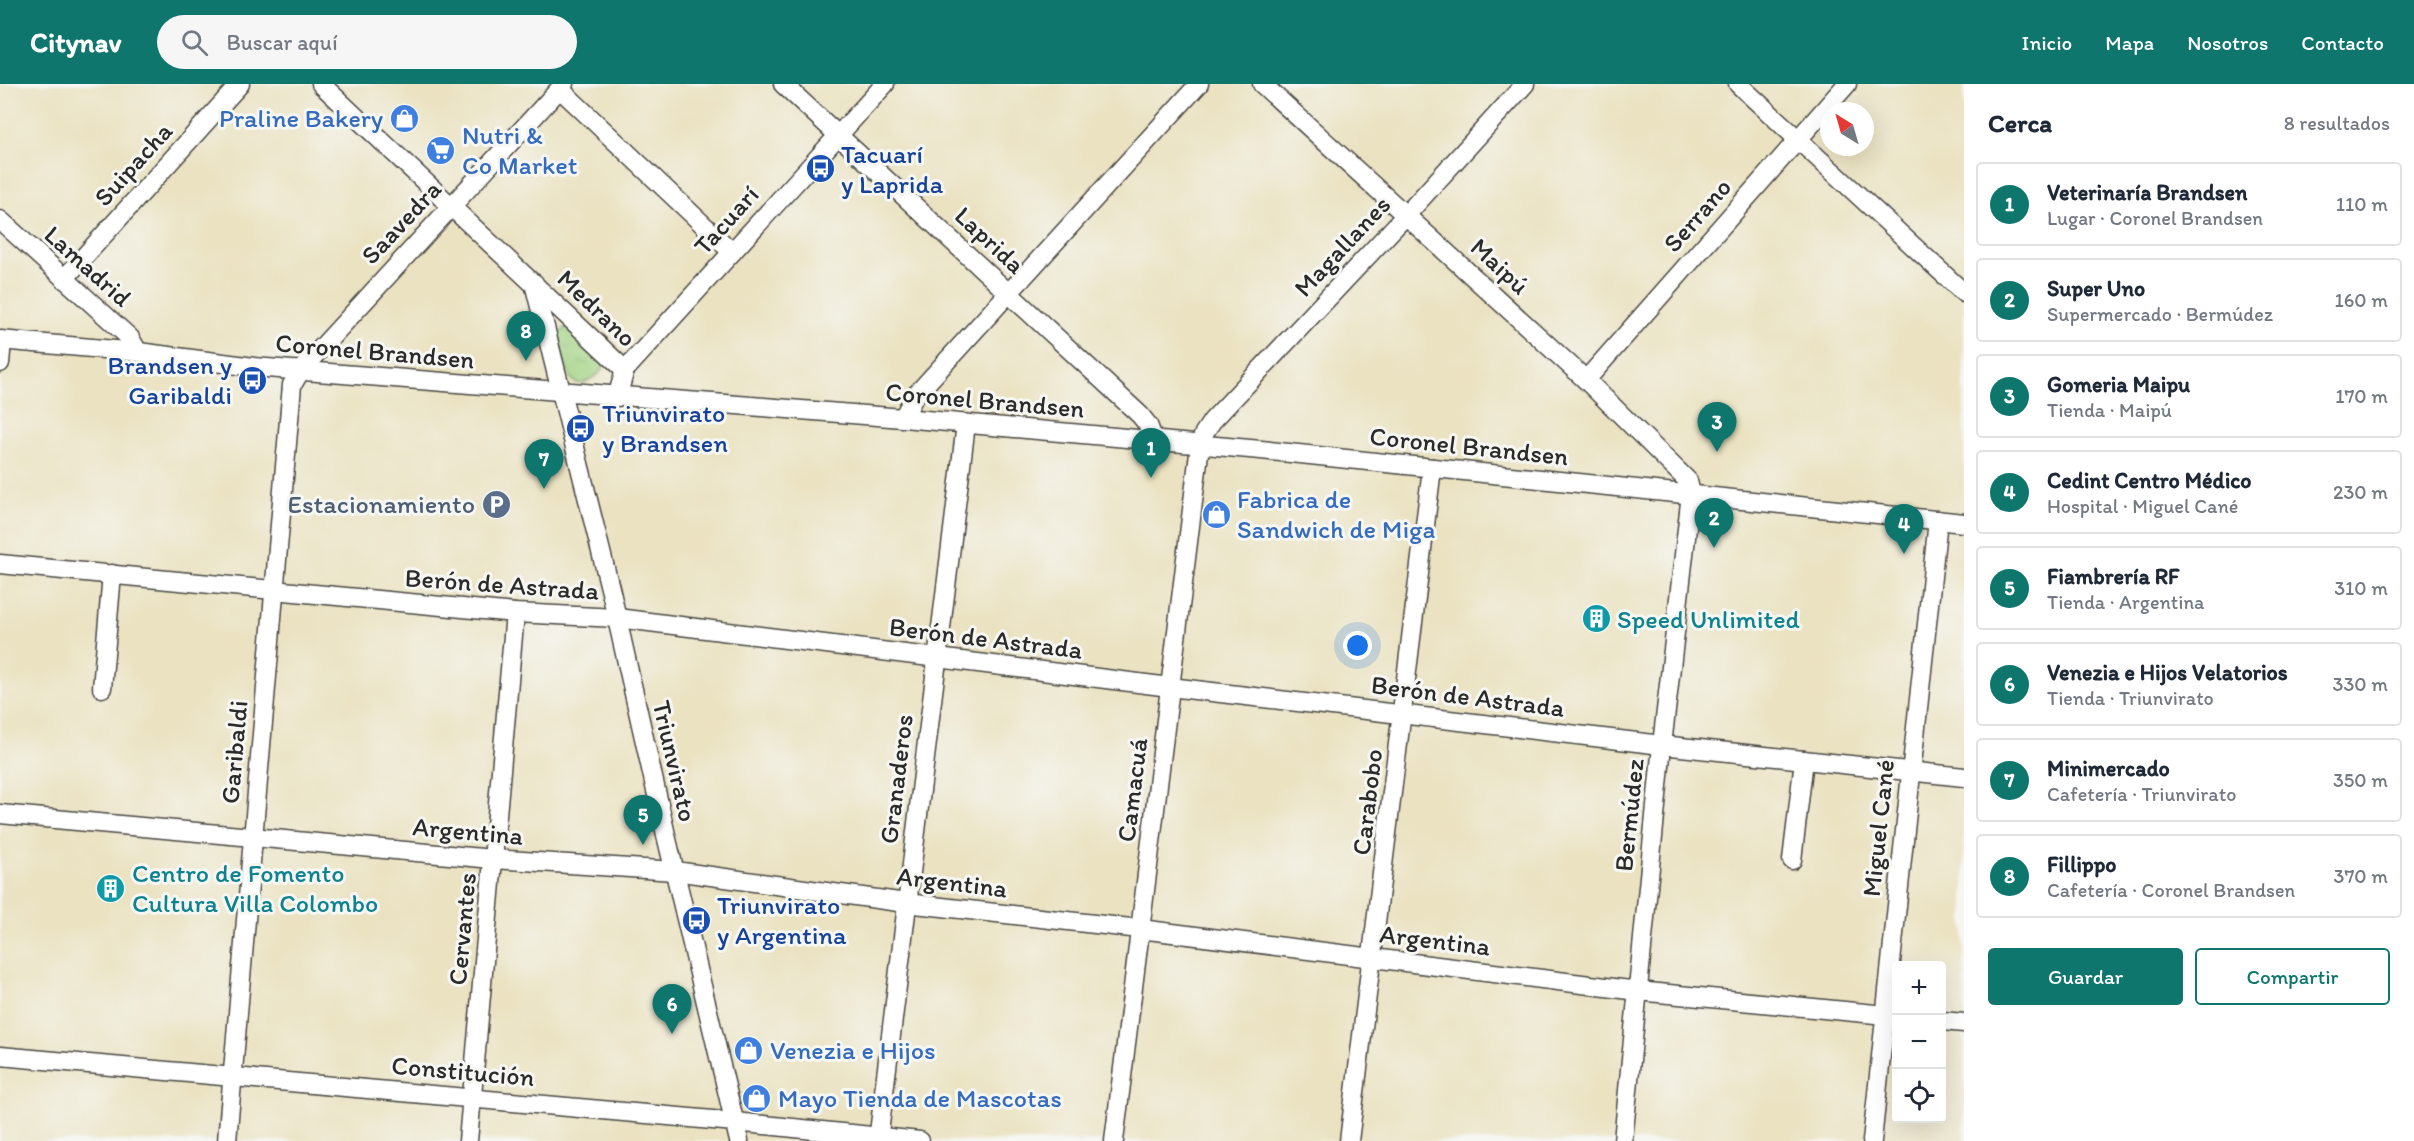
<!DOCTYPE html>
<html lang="es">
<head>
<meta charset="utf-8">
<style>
	:root { --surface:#fff; --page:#f6f6f7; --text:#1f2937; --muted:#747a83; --line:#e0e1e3; --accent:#0f766e }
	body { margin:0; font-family:Itim,sans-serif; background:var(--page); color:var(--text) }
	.controls { position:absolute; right:18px; bottom:18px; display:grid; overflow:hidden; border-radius:6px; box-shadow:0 6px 24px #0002 }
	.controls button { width:54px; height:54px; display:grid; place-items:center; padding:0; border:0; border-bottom:2px solid var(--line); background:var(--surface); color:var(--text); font:30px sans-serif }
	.compass { position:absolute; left:1820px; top:18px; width:54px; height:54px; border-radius:50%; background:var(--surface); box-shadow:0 6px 24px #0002; rotate:323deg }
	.you { position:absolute; left:1358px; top:562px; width:21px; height:21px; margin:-15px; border:4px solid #fff; border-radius:50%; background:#1a73e8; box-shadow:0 0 0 9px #1a73e833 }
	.badge { display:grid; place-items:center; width:39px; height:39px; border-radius:50%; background:var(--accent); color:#fff; font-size:20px; font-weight:700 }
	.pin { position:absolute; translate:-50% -50px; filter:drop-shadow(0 2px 3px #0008) }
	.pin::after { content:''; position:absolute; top:32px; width:21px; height:18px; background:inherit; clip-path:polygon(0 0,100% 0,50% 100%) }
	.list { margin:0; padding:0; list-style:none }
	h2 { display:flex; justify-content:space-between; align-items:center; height:78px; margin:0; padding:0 24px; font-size:26px }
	h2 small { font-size:20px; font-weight:400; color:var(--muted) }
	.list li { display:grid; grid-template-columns:39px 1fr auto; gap:18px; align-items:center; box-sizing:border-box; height:84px; margin:0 12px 12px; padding:0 12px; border:2px solid var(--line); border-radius:6px }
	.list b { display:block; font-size:22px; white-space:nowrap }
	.list p { margin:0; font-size:20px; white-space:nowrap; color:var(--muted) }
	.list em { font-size:20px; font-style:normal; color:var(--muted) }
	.actions { display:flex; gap:12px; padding:18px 24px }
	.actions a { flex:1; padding:14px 0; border:2px solid var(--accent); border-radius:6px; text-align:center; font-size:21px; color:var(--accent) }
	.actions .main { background:var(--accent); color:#fff }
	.icon { flex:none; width:33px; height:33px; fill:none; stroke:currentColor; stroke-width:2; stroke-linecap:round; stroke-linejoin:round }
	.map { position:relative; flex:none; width:1964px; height:1057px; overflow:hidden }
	header { display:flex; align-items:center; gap:36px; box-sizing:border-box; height:84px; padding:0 30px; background:var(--accent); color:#fff }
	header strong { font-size:28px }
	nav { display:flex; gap:33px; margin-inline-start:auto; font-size:21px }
	.search { width:420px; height:54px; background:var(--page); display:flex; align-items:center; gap:15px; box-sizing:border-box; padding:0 21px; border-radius:33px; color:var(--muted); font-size:22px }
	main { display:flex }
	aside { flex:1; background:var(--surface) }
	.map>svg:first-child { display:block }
	.park { fill:url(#park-tufts); stroke:#667e56; stroke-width:1.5 }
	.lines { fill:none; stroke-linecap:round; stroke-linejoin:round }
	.minor-casing { stroke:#484642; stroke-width:21 }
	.minor { stroke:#fff; stroke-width:18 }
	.labels { text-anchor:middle; stroke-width:6; stroke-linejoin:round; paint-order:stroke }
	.shop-label { font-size:26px; fill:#366cbe; stroke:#f6f6f2; text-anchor:start }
	.transit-label { font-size:26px; fill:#164399; stroke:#f6f6f2; text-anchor:start }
	.street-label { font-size:26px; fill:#2b2b2b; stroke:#f6f6f2 }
	.service-label { font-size:26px; fill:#4e5e75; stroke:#f6f6f2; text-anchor:end }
	.culture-label { font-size:26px; fill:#0d838f; stroke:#f6f6f2; text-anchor:start }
</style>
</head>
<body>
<header>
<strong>Citynav</strong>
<div class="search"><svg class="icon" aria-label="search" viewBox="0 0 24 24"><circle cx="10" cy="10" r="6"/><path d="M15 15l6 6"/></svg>Buscar aquí</div>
<nav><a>Inicio</a><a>Mapa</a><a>Nosotros</a><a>Contacto</a></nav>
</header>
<main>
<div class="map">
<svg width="1964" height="1057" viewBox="0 0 1964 1057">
	<defs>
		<pattern id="park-tufts" width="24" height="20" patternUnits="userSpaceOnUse" patternTransform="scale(1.5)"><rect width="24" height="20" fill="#a0d282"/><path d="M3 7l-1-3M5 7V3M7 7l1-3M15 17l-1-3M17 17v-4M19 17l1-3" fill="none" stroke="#8ab470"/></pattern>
	</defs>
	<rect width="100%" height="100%" fill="#f6f6f2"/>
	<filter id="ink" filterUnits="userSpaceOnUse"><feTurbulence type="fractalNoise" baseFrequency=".0167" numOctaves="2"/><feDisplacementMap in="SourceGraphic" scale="12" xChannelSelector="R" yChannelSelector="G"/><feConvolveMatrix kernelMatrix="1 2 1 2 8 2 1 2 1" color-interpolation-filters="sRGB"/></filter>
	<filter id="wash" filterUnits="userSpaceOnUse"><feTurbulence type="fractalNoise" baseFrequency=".008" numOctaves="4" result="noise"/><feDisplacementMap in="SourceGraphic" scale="24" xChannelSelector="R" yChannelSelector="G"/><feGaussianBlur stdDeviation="1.35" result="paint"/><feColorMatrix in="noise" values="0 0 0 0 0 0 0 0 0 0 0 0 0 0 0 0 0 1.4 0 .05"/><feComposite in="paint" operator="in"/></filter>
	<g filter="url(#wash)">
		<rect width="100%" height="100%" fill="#eae2c1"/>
		<path class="park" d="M 566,243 L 604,279 C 603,288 597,291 589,296 C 565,313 563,265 559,250 Z"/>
	</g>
	<g filter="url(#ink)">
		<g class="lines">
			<defs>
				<g id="minor">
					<path d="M 321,0 L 625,286"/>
					<path d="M 783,0 L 1140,331 L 1148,341 L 1154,357"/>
					<path d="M 1262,0 L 1586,296 L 1688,397 L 1691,410 L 1662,661 L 1623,1057"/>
					<path d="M 1738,0 L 1964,209"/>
					<path d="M 560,5 L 732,168"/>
					<path d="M 0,136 L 130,254 L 138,268"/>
					<path d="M 64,195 L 240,0"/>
					<path d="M 534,199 L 611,508 L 666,751 L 739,1057"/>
					<path d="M 0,256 L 138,268 L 254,283 L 903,334 L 1261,366 L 1964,439"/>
					<path d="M 0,279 L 2,257"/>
					<path d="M 1586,296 L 1847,0"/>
					<path d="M 617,313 L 625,286 L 885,0"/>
					<path d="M 903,334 L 914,313 L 1199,0"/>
					<path d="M 0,480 L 515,529 L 617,534 L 1170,603 L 1662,661 L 1964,693"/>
					<path d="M 102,604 L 112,490"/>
					<path d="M 0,730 L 493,775 L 675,787 L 906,819 L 1140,845 L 1638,907 L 1896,932"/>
					<path d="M 1792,776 L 1804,676"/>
					<path d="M 1942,937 L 1964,939"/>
					<path d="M 0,972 L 735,1038 L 920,1057"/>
					<path d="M 227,1057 L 292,301 L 301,286 L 564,0"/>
					<path d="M 468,1057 L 515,529"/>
					<path d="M 878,1057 L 966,340"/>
					<path d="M 1114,1057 L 1200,361 L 1204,349 L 1212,337 L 1407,130 L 1525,0"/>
					<path d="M 1349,1057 L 1432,384"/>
					<path d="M 1872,1057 L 1938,436"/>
				</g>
			</defs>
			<use href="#minor" class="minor-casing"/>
			<use href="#minor" class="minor"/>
		</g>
	</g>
	<defs>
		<symbol id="shop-disc" viewBox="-11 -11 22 22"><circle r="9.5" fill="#3f7fe0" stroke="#f6f6f2"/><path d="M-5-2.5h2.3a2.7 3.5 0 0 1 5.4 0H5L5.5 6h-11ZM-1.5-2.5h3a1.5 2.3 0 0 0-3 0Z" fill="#fff"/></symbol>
		<symbol id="supermarket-disc" viewBox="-11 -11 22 22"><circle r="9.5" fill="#3f7fe0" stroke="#f6f6f2"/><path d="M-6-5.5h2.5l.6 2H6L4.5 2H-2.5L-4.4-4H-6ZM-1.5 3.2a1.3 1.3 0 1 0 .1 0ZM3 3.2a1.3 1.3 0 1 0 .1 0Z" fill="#fff"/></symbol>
		<symbol id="bus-disc" viewBox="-11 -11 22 22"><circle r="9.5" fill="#1a4fb4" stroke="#f6f6f2"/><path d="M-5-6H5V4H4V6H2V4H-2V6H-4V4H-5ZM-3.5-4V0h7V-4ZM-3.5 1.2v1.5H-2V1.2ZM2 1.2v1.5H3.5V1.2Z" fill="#fff"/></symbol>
		<symbol id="parking-disc" viewBox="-11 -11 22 22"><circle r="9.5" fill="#5c6f8a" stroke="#f6f6f2"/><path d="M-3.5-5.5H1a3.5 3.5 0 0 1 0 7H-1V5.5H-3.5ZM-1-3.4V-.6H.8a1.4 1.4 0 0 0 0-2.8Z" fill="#fff"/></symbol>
		<symbol id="building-disc" viewBox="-11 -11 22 22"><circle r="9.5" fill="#0f9aa8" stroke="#f6f6f2"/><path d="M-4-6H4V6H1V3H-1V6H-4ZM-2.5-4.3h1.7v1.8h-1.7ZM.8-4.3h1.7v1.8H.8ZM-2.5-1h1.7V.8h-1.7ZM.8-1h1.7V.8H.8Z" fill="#fff"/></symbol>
	</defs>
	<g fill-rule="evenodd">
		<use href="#shop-disc" x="388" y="18" width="33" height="33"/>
		<use href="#supermarket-disc" x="424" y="50" width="33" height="33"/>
		<use href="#bus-disc" x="804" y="68" width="33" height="33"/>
		<use href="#bus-disc" x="236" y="280" width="33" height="33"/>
		<use href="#bus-disc" x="564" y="328" width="33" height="33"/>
		<use href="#parking-disc" x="480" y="404" width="33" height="33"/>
		<use href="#shop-disc" x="1200" y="414" width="33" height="33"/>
		<use href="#building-disc" x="1580" y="518" width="33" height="33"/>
		<use href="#building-disc" x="94" y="788" width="33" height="33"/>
		<use href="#bus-disc" x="680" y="820" width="33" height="33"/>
		<use href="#shop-disc" x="732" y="950" width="33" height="33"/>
		<use href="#shop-disc" x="740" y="998" width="33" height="33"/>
	</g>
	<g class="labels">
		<g class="shop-label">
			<text x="383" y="43" text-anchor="end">Praline Bakery</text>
			<text x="462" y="60">Nutri &amp;<tspan x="462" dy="30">Co Market</tspan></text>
			<text x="1237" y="424">Fabrica de<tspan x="1237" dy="30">Sandwich de Miga</tspan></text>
			<text x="770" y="975">Venezia e Hijos</text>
			<text x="778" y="1023">Mayo Tienda de Mascotas</text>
		</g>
		<g class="transit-label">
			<text x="841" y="79">Tacuarí<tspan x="841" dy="30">y Laprida</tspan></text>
			<text x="232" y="290" text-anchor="end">Brandsen y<tspan x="232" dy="30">Garibaldi</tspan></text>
			<text x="602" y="338">Triunvirato<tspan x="602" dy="30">y Brandsen</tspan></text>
			<text x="717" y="830">Triunvirato<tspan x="717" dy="30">y Argentina</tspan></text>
		</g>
		<g class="street-label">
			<text transform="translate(133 80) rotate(-48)" y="9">Suipacha</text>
			<text transform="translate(1697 131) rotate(-49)" y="9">Serrano</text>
			<text transform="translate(726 136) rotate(-48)" y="9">Tacuarí</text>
			<text transform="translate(401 138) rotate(-47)" y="9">Saavedra</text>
			<text transform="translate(990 156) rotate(43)" y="9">Laprida</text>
			<text transform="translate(1342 162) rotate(-47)" y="9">Magallanes</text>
			<text transform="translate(88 182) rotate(42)" y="9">Lamadrid</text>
			<text transform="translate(1500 182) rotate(43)" y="9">Maipú</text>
			<text transform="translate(597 224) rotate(44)" y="9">Medrano</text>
			<text transform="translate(375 267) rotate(5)" y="9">Coronel Brandsen</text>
			<text transform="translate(985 316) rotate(5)" y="9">Coronel Brandsen</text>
			<text transform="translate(1469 362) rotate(6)" y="9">Coronel Brandsen</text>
			<text transform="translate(502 500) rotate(4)" y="9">Berón de Astrada</text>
			<text transform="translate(986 554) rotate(7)" y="9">Berón de Astrada</text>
			<text transform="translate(1468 612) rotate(7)" y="9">Berón de Astrada</text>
			<text transform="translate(234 668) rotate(-85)" y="9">Garibaldi</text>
			<text transform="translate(675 677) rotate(77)" y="9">Triunvirato</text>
			<text transform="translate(896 695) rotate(-83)" y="9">Granaderos</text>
			<text transform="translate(1132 706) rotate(-83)" y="9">Camacuá</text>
			<text transform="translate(1367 718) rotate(-83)" y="9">Carabobo</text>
			<text transform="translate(1629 731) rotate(-84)" y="9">Bermúdez</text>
			<text transform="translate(1878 744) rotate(-84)" y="9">Miguel Cané</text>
			<text transform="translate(468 747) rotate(5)" y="9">Argentina</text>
			<text transform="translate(952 798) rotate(7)" y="9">Argentina</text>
			<text transform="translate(462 845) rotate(-85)" y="9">Cervantes</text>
			<text transform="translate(1435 856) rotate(7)" y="9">Argentina</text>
			<text transform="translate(463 987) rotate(5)" y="9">Constitución</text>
		</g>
		<g class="service-label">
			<text x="475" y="429">Estacionamiento</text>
		</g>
		<g class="culture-label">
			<text x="1617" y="544">Speed Unlimited</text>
			<text x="132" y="798">Centro de Fomento<tspan x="132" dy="30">Cultura Villa Colombo</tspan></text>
		</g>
	</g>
</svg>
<div class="controls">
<button>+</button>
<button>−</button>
<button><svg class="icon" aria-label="locate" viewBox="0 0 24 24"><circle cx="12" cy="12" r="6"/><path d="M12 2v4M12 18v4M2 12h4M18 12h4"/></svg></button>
</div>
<svg class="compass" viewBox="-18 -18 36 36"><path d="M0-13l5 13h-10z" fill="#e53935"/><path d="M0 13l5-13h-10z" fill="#747a83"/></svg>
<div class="you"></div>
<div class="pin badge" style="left:1151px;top:394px">1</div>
<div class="pin badge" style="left:1714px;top:464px">2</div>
<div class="pin badge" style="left:1717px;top:368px">3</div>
<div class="pin badge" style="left:1904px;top:470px">4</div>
<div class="pin badge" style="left:643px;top:761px">5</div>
<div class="pin badge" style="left:672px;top:950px">6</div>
<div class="pin badge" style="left:544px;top:405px">7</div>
<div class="pin badge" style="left:526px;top:277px">8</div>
</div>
<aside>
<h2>Cerca<small>8 resultados</small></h2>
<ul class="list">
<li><span class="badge">1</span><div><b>Veterinaría Brandsen</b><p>Lugar · Coronel Brandsen</p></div><em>110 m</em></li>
<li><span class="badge">2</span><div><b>Super Uno</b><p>Supermercado · Bermúdez</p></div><em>160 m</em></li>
<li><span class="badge">3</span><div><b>Gomeria Maipu</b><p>Tienda · Maipú</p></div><em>170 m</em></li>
<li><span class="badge">4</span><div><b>Cedint Centro Médico</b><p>Hospital · Miguel Cané</p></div><em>230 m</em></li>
<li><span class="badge">5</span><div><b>Fiambrería RF</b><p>Tienda · Argentina</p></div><em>310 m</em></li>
<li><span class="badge">6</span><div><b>Venezia e Hijos Velatorios</b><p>Tienda · Triunvirato</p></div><em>330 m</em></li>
<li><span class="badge">7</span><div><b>Minimercado</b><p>Cafetería · Triunvirato</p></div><em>350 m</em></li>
<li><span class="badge">8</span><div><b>Fillippo</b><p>Cafetería · Coronel Brandsen</p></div><em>370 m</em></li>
</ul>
<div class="actions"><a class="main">Guardar</a><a>Compartir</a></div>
</aside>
</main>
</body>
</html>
